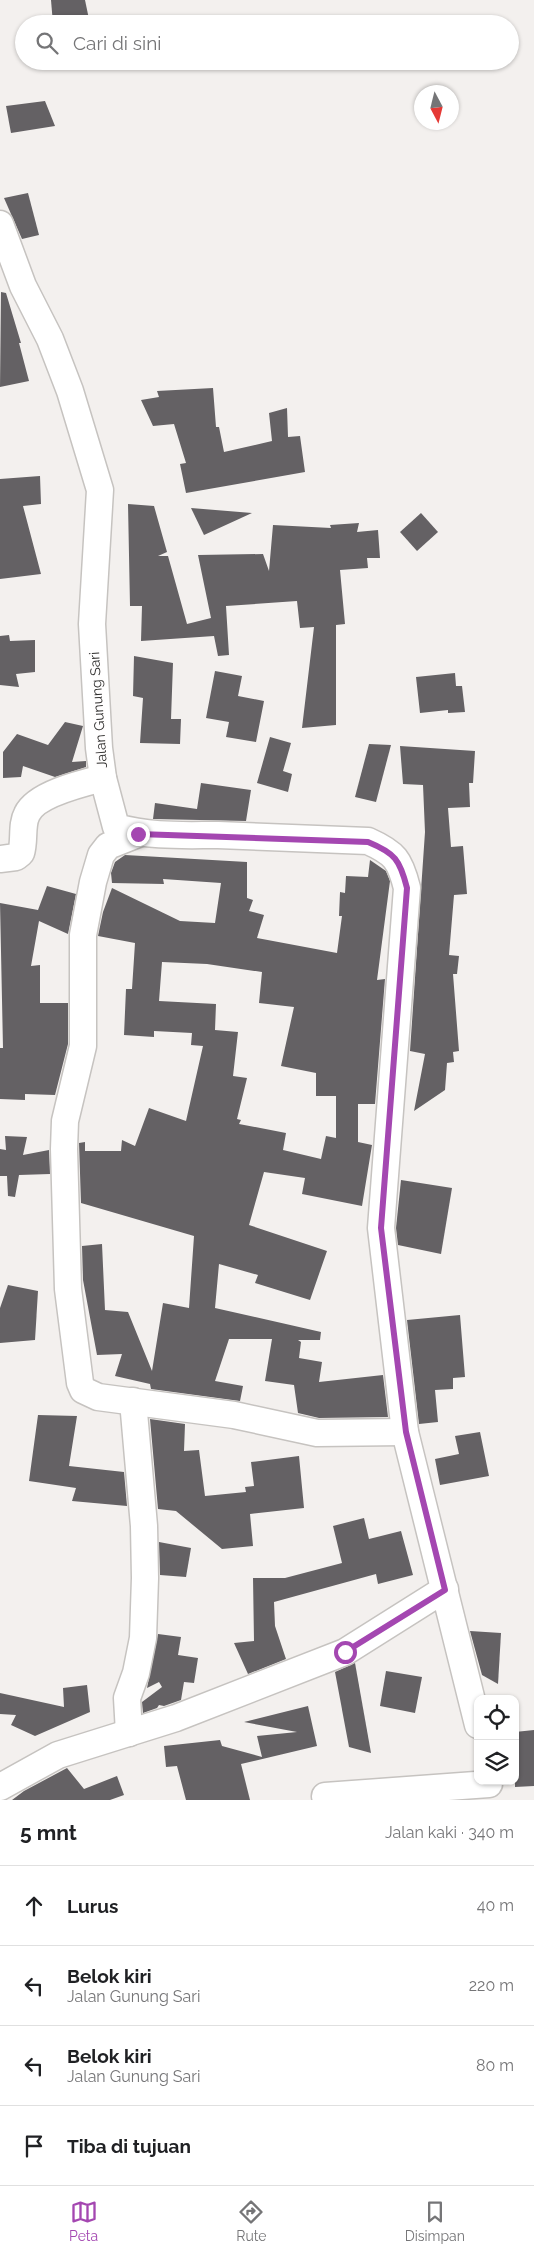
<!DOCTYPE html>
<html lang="id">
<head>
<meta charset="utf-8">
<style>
	:root { --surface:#fff; --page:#f6f6f6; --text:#202124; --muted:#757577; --line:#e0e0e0; --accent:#a447b1 }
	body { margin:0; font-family:Raleway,sans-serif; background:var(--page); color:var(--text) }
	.controls { position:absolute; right:15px; bottom:15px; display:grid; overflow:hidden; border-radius:10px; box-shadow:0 1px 4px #0004 }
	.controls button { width:45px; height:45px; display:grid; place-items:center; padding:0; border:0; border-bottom:1px solid var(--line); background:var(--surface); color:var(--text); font:25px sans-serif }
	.compass { position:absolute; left:414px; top:85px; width:45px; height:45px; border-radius:50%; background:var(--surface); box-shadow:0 1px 4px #0004; rotate:173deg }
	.stop { position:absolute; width:15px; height:15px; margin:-11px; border:4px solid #a447b1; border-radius:50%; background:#fff }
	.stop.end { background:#a447b1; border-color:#fff; box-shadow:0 1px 5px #0008 }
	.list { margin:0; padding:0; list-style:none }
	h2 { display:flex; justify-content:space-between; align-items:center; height:65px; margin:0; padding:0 20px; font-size:21px }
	h2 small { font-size:16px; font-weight:400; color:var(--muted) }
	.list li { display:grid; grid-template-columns:32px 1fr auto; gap:15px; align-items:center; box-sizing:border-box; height:80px; padding:0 20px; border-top:1px solid var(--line) }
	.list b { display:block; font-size:19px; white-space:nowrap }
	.list p { margin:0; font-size:16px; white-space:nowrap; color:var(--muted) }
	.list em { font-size:16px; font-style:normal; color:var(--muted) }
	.icon { flex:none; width:28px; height:28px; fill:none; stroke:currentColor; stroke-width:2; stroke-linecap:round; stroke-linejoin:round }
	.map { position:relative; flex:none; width:534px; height:1800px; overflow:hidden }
	.search { position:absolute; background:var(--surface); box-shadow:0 1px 4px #0004; left:15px; right:15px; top:15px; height:55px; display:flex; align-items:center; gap:12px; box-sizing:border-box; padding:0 18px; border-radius:28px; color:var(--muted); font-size:19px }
	.sheet { height:385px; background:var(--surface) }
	nav { display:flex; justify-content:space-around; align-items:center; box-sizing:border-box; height:70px; border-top:1px solid var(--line); background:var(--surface); font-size:14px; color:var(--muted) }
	nav a { display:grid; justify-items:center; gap:2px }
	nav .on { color:var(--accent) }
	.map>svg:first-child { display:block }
	.building { fill:#646164; fill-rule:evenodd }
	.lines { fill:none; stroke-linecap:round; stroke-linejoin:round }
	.minor-casing { stroke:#c6c3c0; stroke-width:29 }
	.minor { stroke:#fff; stroke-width:26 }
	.route { stroke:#a447b1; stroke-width:6 }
	.labels { text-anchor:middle; stroke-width:5; stroke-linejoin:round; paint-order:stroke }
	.street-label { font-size:14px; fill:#2f2e2d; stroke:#fffefe }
</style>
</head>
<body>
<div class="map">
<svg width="534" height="1800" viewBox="0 0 534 1800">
	<rect width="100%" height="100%" fill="#f3f0ee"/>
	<g class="building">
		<path d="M 51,0 L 85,0 L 90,24 L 53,24 Z"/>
		<path d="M 45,101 L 55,126 L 11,133 L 6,106 Z"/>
		<path d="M 28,193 L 39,235 L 22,239 L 4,198 Z"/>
		<path d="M 1,292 L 6,293 L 21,343 L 19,343 L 29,381 L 0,387 Z"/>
		<path d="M 213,388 L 216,427 L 219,427 L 224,452 L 272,441 L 269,413 L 287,408 L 288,437 L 300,436 L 305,472 L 186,493 L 180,464 L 186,463 L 174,424 L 153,426 L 141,400 L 159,397 L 157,391 Z"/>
		<path d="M 40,476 L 41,504 L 23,506 L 41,574 L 0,579 L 0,479 Z"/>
		<path d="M 128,504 L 154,506 L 167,552 L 158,556 L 168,556 L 187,624 L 211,618 L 198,555 L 263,554 L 269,571 L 273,525 L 331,528 L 330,525 L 359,523 L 357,532 L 378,530 L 380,558 L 367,558 L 368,568 L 340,570 L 345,624 L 336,625 L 336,725 L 302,728 L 314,627 L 300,628 L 297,601 L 226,606 L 229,655 L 218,656 L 214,636 L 141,641 L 142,606 L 130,606 Z"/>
		<path d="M 191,508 L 252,513 L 204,535 Z"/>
		<path d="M 421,513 L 438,532 L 417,551 L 400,532 Z"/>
		<path d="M 9,635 L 10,641 L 35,640 L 35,672 L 16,674 L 19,687 L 0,685 L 0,636 Z"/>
		<path d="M 134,656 L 173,663 L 171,719 L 181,719 L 180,744 L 140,743 L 143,698 L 133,696 Z"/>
		<path d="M 215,671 L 242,676 L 238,696 L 264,701 L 256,742 L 226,737 L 229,722 L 206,718 Z"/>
		<path d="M 455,673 L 456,686 L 462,686 L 465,712 L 448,713 L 448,710 L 420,713 L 416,677 Z"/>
		<path d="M 65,722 L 83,726 L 72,762 L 86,761 L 86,767 L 55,777 L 23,766 L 21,777 L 3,778 L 3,752 L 17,734 L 48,745 Z"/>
		<path d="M 270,737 L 291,743 L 283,771 L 292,774 L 288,792 L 257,783 Z"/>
		<path d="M 369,744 L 391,745 L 376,802 L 355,797 Z"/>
		<path d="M 400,746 L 475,751 L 473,783 L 469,783 L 470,807 L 448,808 L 451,847 L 463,846 L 467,894 L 454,895 L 449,955 L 459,956 L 457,974 L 453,974 L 459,1051 L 453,1052 L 454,1062 L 447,1063 L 445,1090 L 414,1111 L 425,1054 L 410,1051 L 425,832 L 423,785 L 403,784 Z"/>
		<path d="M 201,783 L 251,790 L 246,821 L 153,819 L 155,803 L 197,809 Z"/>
		<path d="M 125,855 L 247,862 L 247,898 L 253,900 L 249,911 L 264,915 L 257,938 L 337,953 L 342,916 L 339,916 L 340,892 L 345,893 L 346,876 L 368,877 L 370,860 L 386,871 L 390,881 L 377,980 L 385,979 L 375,1104 L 358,1104 L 358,1142 L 372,1145 L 362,1206 L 302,1194 L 305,1178 L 264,1172 L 249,1225 L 327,1251 L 310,1300 L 255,1283 L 258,1275 L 219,1264 L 215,1308 L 321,1332 L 320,1340 L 298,1340 L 301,1342 L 299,1358 L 322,1362 L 319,1382 L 383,1375 L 388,1417 L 319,1418 L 298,1413 L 294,1385 L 265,1381 L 272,1339 L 229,1339 L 215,1381 L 243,1386 L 240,1401 L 151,1389 L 150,1384 L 115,1376 L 122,1354 L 97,1355 L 83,1280 L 82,1246 L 102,1244 L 105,1310 L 128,1312 L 152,1371 L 163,1303 L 189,1308 L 194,1236 L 81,1203 L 79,1143 L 85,1142 L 85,1151 L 121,1151 L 122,1140 L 135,1146 L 149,1108 L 186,1121 L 203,1046 L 191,1045 L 192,1033 L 154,1031 L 154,1037 L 124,1035 L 126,989 L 132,989 L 135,943 L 98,936 L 103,912 L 112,888 L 180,921 L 215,923 L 221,883 L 163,879 L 164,884 L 112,883 L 111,873 L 115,862 ZM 162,962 L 207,964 L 262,972 L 259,1003 L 294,1007 L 281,1066 L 316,1073 L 316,1096 L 336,1096 L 336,1138 L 326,1136 L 321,1159 L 283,1150 L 286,1133 L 239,1124 L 241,1120 L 237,1119 L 247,1078 L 233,1076 L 238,1032 L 215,1030 L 216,1004 L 159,1001 Z"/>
		<path d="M 47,886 L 76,894 L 68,934 L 39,921 L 31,966 L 40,965 L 40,1003 L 68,1003 L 68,1044 L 55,1095 L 25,1094 L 25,1100 L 0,1099 L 0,1048 L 3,1048 L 0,903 L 38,910 Z"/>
		<path d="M 5,1136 L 27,1137 L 23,1155 L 49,1150 L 50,1174 L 19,1175 L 15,1197 L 8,1196 L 7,1176 L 0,1176 L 0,1149 L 6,1150 Z"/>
		<path d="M 401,1180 L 452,1188 L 441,1254 L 398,1245 L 396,1228 Z"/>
		<path d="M 8,1285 L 38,1291 L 35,1340 L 0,1343 L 0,1308 Z"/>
		<path d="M 460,1315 L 465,1377 L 453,1378 L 453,1389 L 435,1390 L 438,1422 L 419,1424 L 407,1320 Z"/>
		<path d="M 38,1415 L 77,1416 L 69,1466 L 124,1472 L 127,1506 L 72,1501 L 76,1488 L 29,1481 Z"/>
		<path d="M 150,1419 L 185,1424 L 184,1451 L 199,1450 L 205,1496 L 246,1492 L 245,1487 L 254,1486 L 251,1462 L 299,1456 L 304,1508 L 250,1514 L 253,1546 L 222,1549 L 176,1511 L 158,1509 Z"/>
		<path d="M 480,1432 L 489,1476 L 440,1485 L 435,1459 L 459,1454 L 455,1436 Z"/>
		<path d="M 364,1518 L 369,1539 L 401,1531 L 413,1575 L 378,1584 L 376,1574 L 274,1602 L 275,1626 L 286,1659 L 248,1674 L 234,1643 L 254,1641 L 253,1578 L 285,1578 L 342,1563 L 333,1526 Z"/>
		<path d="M 159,1542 L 191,1548 L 186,1577 L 160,1575 Z"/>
		<path d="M 470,1631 L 501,1633 L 498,1684 L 482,1675 Z"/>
		<path d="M 158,1634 L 181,1637 L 178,1655 L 198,1658 L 194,1683 L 184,1682 L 181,1700 L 164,1706 L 159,1705 L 157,1708 L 143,1713 L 142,1702 L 162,1687 L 159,1682 L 147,1688 Z"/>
		<path d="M 355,1663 L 371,1753 L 349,1747 L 335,1672 Z"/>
		<path d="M 386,1671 L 422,1677 L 415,1713 L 380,1706 Z"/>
		<path d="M 87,1685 L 90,1712 L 35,1736 L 11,1725 L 16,1715 L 0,1714 L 0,1693 L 64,1707 L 63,1688 Z"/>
		<path d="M 308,1706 L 317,1746 L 241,1764 L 250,1800 L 186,1800 L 177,1766 L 166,1767 L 164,1746 L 220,1740 L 222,1746 L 262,1757 L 257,1736 L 297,1732 L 244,1722 Z"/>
		<path d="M 534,1730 L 534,1786 L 515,1787 L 515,1732 Z"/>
		<path d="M 67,1768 L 84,1789 L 117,1776 L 124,1795 L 110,1800 L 12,1800 L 24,1791 Z"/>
	</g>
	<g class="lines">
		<defs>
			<g id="minor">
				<path d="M 0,224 L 23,286 L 50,339 L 70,391 L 100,490 L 92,624 L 99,748 L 103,778 L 116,827 C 150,837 183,835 218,835 C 268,837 318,839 368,841 C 395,853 400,860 407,888 L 381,1228 L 405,1432 L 478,1725"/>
				<path d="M 138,834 L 108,846 L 101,855 L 93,882 L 83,935 L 83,1046 L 65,1121 L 64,1149 L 68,1289 L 80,1383 L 83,1390 L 98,1397 L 234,1415 L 317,1433 L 405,1432"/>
				<path d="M 0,859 L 16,857 L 21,853 C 25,841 21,825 27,814 C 36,794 83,783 103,778"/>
				<path d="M 129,1733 L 127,1698 L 136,1673 L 143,1638 L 145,1578 L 144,1526 L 133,1401"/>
				<path d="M 0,1787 L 58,1755 L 176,1718 L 345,1652 L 445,1589"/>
				<path d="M 325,1796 L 489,1784"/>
			</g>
		</defs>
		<use href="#minor" class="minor-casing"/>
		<use href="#minor" class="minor"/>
	</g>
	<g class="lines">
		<path class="route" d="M 138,834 L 368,842 C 395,853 400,860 407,888 L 381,1228 L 406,1432 L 445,1590 L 345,1652"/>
	</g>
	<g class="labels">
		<g class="street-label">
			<text transform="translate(98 710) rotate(-94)" y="5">Jalan Gunung Sari</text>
		</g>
	</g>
</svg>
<div class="controls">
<button><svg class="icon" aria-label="locate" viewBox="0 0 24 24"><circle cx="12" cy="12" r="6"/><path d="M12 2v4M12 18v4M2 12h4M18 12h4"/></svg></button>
<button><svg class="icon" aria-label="layers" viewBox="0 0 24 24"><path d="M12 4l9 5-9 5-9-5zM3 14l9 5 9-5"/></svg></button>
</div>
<svg class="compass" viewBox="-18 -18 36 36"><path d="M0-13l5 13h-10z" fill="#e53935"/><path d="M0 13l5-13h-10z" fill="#757577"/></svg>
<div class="stop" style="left:345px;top:1652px"></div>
<div class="stop end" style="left:138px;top:834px"></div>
<div class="search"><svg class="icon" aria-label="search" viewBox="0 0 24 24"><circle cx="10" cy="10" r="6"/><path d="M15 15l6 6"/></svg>Cari di sini</div>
</div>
<section class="sheet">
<h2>5 mnt<small>Jalan kaki · 340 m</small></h2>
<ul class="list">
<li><svg class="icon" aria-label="ahead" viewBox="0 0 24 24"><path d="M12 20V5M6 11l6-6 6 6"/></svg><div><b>Lurus</b></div><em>40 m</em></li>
<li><svg class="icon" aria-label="left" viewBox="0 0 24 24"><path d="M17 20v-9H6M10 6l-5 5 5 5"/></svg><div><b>Belok kiri</b><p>Jalan Gunung Sari</p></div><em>220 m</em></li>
<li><svg class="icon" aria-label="left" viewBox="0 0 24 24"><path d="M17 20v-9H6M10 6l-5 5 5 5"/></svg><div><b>Belok kiri</b><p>Jalan Gunung Sari</p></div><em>80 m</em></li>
<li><svg class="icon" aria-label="arrive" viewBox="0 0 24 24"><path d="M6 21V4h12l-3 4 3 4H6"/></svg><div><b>Tiba di tujuan</b></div></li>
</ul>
</section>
<nav>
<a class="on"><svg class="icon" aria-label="map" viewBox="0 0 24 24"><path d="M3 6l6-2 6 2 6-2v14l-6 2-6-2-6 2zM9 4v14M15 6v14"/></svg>Peta</a>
<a><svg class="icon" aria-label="directions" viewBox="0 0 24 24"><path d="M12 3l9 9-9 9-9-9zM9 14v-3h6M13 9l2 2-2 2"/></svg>Rute</a>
<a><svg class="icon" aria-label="saved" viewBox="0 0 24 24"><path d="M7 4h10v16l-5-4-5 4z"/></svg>Disimpan</a>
</nav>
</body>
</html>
